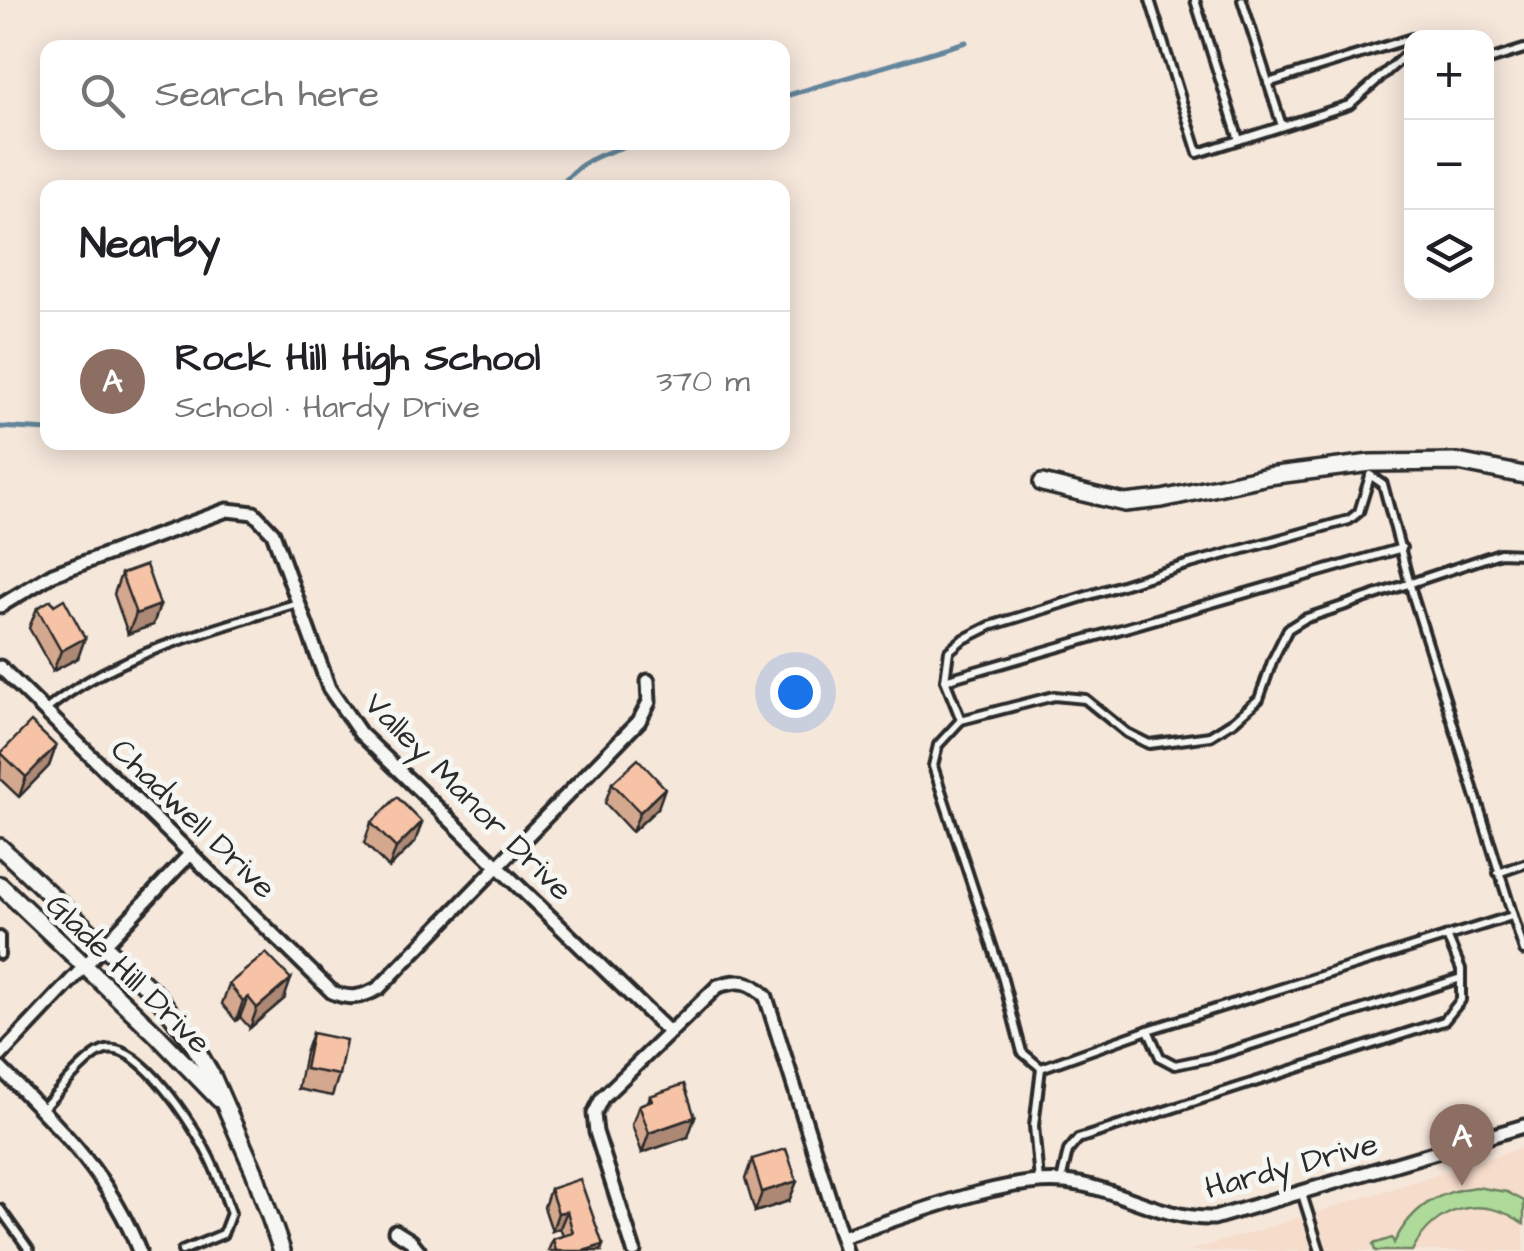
<!DOCTYPE html>
<html lang="en">
<head>
<meta charset="utf-8">
<style>
	:root { --surface:#fff; --page:#f6f6f6; --text:#202124; --muted:#757577; --line:#e0e0e0; --accent:#0f766e }
	body { margin:0; font-family:"Architects Daughter",sans-serif; background:var(--page); color:var(--text) }
	.controls { position:absolute; right:30px; top:30px; display:grid; overflow:hidden; border-radius:20px; box-shadow:0 5px 25px #0003 }
	.controls button { width:90px; height:90px; display:grid; place-items:center; padding:0; border:0; border-bottom:2px solid var(--line); background:var(--surface); color:var(--text); font:50px sans-serif }
	.you { position:absolute; left:795px; top:692px; width:35px; height:35px; margin:-25px; border:8px solid #fff; border-radius:50%; background:#1a73e8; box-shadow:0 0 0 15px #1a73e833 }
	.badge { display:grid; place-items:center; width:65px; height:65px; border-radius:50%; background:var(--accent); color:#fff; font-size:32px; font-weight:700 }
	.pin { position:absolute; translate:-50% -82px; filter:drop-shadow(0 2px 5px #0008) }
	.pin::after { content:''; position:absolute; top:52px; width:35px; height:30px; background:inherit; clip-path:polygon(0 0,100% 0,50% 100%) }
	.list { margin:0; padding:0; list-style:none }
	h2 { display:flex; justify-content:space-between; align-items:center; height:130px; margin:0; padding:0 40px; font-size:42px }
	h2 small { font-size:32px; font-weight:400; color:var(--muted) }
	.list li { display:grid; grid-template-columns:65px 1fr auto; gap:30px; align-items:center; box-sizing:border-box; height:140px; padding:0 40px; border-top:2px solid var(--line) }
	.list b { display:block; font-size:38px; white-space:nowrap }
	.list p { margin:0; font-size:32px; white-space:nowrap; color:var(--muted) }
	.list em { font-size:32px; font-style:normal; color:var(--muted) }
	.icon { flex:none; width:55px; height:55px; fill:none; stroke:currentColor; stroke-width:2; stroke-linecap:round; stroke-linejoin:round }
	.map { position:relative; flex:none; width:1524px; height:1251px; overflow:hidden }
	.search { position:absolute; background:var(--surface); box-shadow:0 5px 25px #0003; left:40px; top:40px; width:750px; height:110px; display:flex; align-items:center; gap:25px; box-sizing:border-box; padding:0 35px; border-radius:20px; color:var(--muted); font-size:38px }
	.panel { position:absolute; background:var(--surface); box-shadow:0 5px 25px #0003; left:40px; top:180px; width:750px; height:270px; border-radius:20px }
	.map>svg:first-child { display:block }
	.built { fill:#f6dccb }
	.pitch { fill:#afdb9a; stroke:#6d8362; stroke-width:2.5 }
	.lines { fill:none; stroke-linecap:round; stroke-linejoin:round }
	.stream { stroke:#63869c; stroke-width:5 }
	.lane-casing { stroke:#2b2b2b; stroke-width:14 }
	.street-casing { stroke:#2b2b2b; stroke-width:19 }
	.secondary-casing { stroke:#2b2b2b; stroke-width:22 }
	.lane { stroke:#f6f6f2; stroke-width:6 }
	.street { stroke:#f6f6f2; stroke-width:11 }
	.secondary { stroke:#f6f6f2; stroke-width:15 }
	.wall { fill:#d4a88f; stroke:#2b2b2b; stroke-width:2.5 }
	.shaded-wall { fill:#ac8874; stroke:#2b2b2b; stroke-width:2.5 }
	.building { fill:#f6c3a6; stroke:#2b2b2b; stroke-width:2.5 }
	.labels { text-anchor:middle; stroke-width:10; stroke-linejoin:round; paint-order:stroke }
	.street-label { font-size:32px; fill:#2b2b2b; stroke:#f6f6f2 }
</style>
</head>
<body>
<div class="map">
<svg width="1524" height="1251" viewBox="0 0 1524 1251">
	<rect width="100%" height="100%" fill="#f6e7db"/>
	<filter id="ink" filterUnits="userSpaceOnUse"><feTurbulence type="fractalNoise" baseFrequency=".01" numOctaves="2"/><feDisplacementMap in="SourceGraphic" scale="20" xChannelSelector="R" yChannelSelector="G"/><feConvolveMatrix kernelMatrix="1 2 1 2 8 2 1 2 1" color-interpolation-filters="sRGB"/></filter>
	<g filter="url(#ink)">
		<path class="built" d="M 1524,1147 L 1524,1251 L 1189,1251 L 1277,1225 Z"/>
		<path class="pitch" d="M 1476,1187 L 1507,1192 L 1524,1201 L 1524,1224 C 1484,1194 1435,1205 1412,1251 L 1375,1251 L 1373,1244 L 1392,1238 L 1394,1243 C 1411,1208 1438,1191 1476,1187 Z"/>
		<g class="lines">
			<g class="stream">
				<path d="M 782,97 L 966,42"/>
				<path d="M 560,188 C 578,159 608,152 638,142"/>
				<path d="M 0,427 L 48,430"/>
			</g>
			<defs>
				<g id="lane">
					<path d="M 1150,0 L 1198,153 L 1349,105 L 1412,49"/>
					<path d="M 1195,0 L 1239,140"/>
					<path d="M 1242,0 L 1282,126"/>
					<path d="M 1419,38 L 1426,38"/>
					<path d="M 1486,61 L 1524,49"/>
					<path d="M 1268,83 L 1412,38"/>
					<path d="M 1370,475 L 1383,484 L 1413,596 L 1524,951"/>
					<path d="M 1370,476 L 1359,512 L 1349,520 L 1186,565 L 990,626 L 962,640 L 949,651 L 945,680 L 961,720 L 1054,696 L 1085,699 L 1127,733 L 1149,744 L 1210,736 L 1234,721 L 1259,699 L 1273,659 L 1288,629 L 1304,619 L 1500,553 L 1524,554"/>
					<path d="M 945,680 L 1402,548"/>
					<path d="M 46,710 C 116,652 212,631 297,603"/>
					<path d="M 961,720 L 938,745 L 933,766 L 1002,976 L 1022,1052 L 1041,1068 L 1148,1030 L 1512,916"/>
					<path d="M 1498,873 L 1524,864"/>
					<path d="M 0,936 L 0,955"/>
					<path d="M 1148,1030 L 1160,1057 L 1175,1065 L 1213,1057 L 1461,978"/>
					<path d="M 41,1110 C 56,1095 85,1058 103,1051 C 138,1037 195,1128 208,1155 C 218,1174 224,1194 231,1213 L 223,1234 L 182,1251"/>
					<path d="M 1039,1181 L 1034,1126 L 1041,1068"/>
					<path d="M 1061,1181 L 1068,1151 L 1078,1139 L 1444,1021 L 1461,1000 L 1461,969 L 1447,936"/>
					<path d="M 1302,1194 L 1320,1251"/>
					<path d="M 0,1209 L 30,1251"/>
				</g>
				<g id="street">
					<path d="M 0,606 L 53,574 L 227,510 L 254,513 L 273,533 L 329,688 L 360,733 L 670,1033"/>
					<path d="M 0,667 L 332,992 C 349,1000 363,997 379,988 L 639,721 L 649,702 L 648,681"/>
					<path d="M 0,1056 L 191,853"/>
					<path d="M 0,1068 C 56,1124 110,1175 139,1251"/>
					<path d="M 395,1231 L 411,1241 L 419,1251"/>
					<path d="M 842,1237 C 903,1218 1003,1176 1065,1182 C 1118,1187 1161,1220 1214,1218 L 1524,1126"/>
					<path d="M 634,1251 L 596,1132 L 594,1114 L 602,1098 L 718,986 C 739,979 751,980 766,997 L 846,1251"/>
				</g>
				<g id="secondary">
					<path d="M 1042,483 L 1125,503 L 1162,499 L 1268,476 L 1371,463 L 1458,462 L 1524,475"/>
					<path d="M 0,847 L 159,998 L 191,1040 L 213,1078 L 254,1171 L 282,1251"/>
					<path d="M 0,885 L 154,1032 L 219,1099"/>
				</g>
			</defs>
			<use href="#lane" class="lane-casing"/>
			<use href="#street" class="street-casing"/>
			<use href="#secondary" class="secondary-casing"/>
			<use href="#lane" class="lane"/>
			<use href="#street" class="street"/>
			<use href="#secondary" class="secondary"/>
		</g>
		<g class="wall">
			<path d="M 121,574 L 153,625 L 128,634 L 114,594 Z"/>
			<path d="M 54,605 L 78,658 L 53,671 L 29,628 L 37,608 Z"/>
			<path d="M 56,746 L 49,766 L 19,797 L 0,779 L 1,753 Z"/>
			<path d="M 612,783 L 658,808 L 632,832 L 605,803 Z"/>
			<path d="M 422,822 L 415,842 L 389,868 L 364,843 L 371,823 Z"/>
			<path d="M 229,984 L 284,999 L 250,1028 L 240,1017 L 236,1021 L 222,1004 Z"/>
			<path d="M 312,1033 L 339,1075 L 332,1096 L 298,1089 L 305,1053 Z"/>
			<path d="M 650,1096 L 688,1137 L 642,1153 L 632,1125 L 639,1105 L 648,1102 Z"/>
			<path d="M 752,1159 L 797,1181 L 789,1201 L 755,1212 L 745,1179 Z"/>
			<path d="M 550,1189 L 601,1251 L 548,1251 L 553,1239 L 563,1236 L 560,1228 L 552,1231 L 544,1207 Z"/>
		</g>
		<g class="shaded-wall">
			<path d="M 160,605 L 153,625 L 128,634 L 136,614 Z"/>
			<path d="M 85,638 L 78,658 L 53,671 L 61,651 Z"/>
			<path d="M 56,746 L 49,766 L 19,797 L 26,777 Z"/>
			<path d="M 665,788 L 658,808 L 632,832 L 640,812 Z"/>
			<path d="M 422,822 L 415,842 L 389,868 L 396,848 Z"/>
			<path d="M 291,979 L 284,999 L 250,1028 L 257,1008 Z"/>
			<path d="M 248,997 L 240,1017 L 236,1021 L 243,1001 Z"/>
			<path d="M 695,1117 L 688,1137 L 642,1153 L 649,1133 Z"/>
			<path d="M 797,1181 L 789,1201 L 755,1212 L 762,1192 Z"/>
			<path d="M 567,1211 L 560,1228 L 552,1231 L 558,1213 Z"/>
			<path d="M 603,1245 L 601,1251 L 583,1251 Z"/>
		</g>
		<g class="building">
			<path d="M 146,565 L 160,605 L 136,614 L 121,574 Z"/>
			<path d="M 64,599 L 85,638 L 61,651 L 37,608 L 51,600 L 54,605 Z"/>
			<path d="M 31,722 L 56,746 L 26,777 L 1,753 Z"/>
			<path d="M 638,759 L 665,788 L 640,812 L 612,783 Z"/>
			<path d="M 397,797 L 422,822 L 396,848 L 371,823 Z"/>
			<path d="M 266,953 L 291,979 L 257,1008 L 248,997 L 243,1001 L 229,984 Z"/>
			<path d="M 312,1033 L 346,1040 L 339,1075 L 305,1069 Z"/>
			<path d="M 684,1084 L 695,1117 L 649,1133 L 639,1105 L 652,1100 L 650,1096 Z"/>
			<path d="M 786,1149 L 797,1181 L 762,1192 L 752,1159 Z"/>
			<path d="M 580,1179 L 603,1245 L 583,1251 L 556,1251 L 553,1239 L 573,1233 L 567,1211 L 558,1213 L 550,1189 Z"/>
		</g>
	</g>
	<g class="labels">
		<g class="street-label">
			<text transform="translate(469 796) rotate(45)" y="11">Valley Manor Drive</text>
			<text transform="translate(194 818) rotate(44)" y="11">Chadwell Drive</text>
			<text transform="translate(129 973) rotate(44)" y="11">Glade Hill Drive</text>
			<text transform="translate(1291 1165) rotate(-15)" y="11">Hardy Drive</text>
		</g>
	</g>
</svg>
<div class="controls">
<button>+</button>
<button>−</button>
<button><svg class="icon" aria-label="layers" viewBox="0 0 24 24"><path d="M12 4l9 5-9 5-9-5zM3 14l9 5 9-5"/></svg></button>
</div>
<div class="you"></div>
<div class="pin badge" style="left:1462px;top:1186px;background:#8d6e63">A</div>
<div class="search"><svg class="icon" aria-label="search" viewBox="0 0 24 24"><circle cx="10" cy="10" r="6"/><path d="M15 15l6 6"/></svg>Search here</div>
<section class="panel">
<h2>Nearby<small></small></h2>
<ul class="list">
<li><span class="badge" style="background:#8d6e63">A</span><div><b>Rock Hill High School</b><p>School · Hardy Drive</p></div><em>370 m</em></li>
</ul>
</section>
</div>
</body>
</html>
